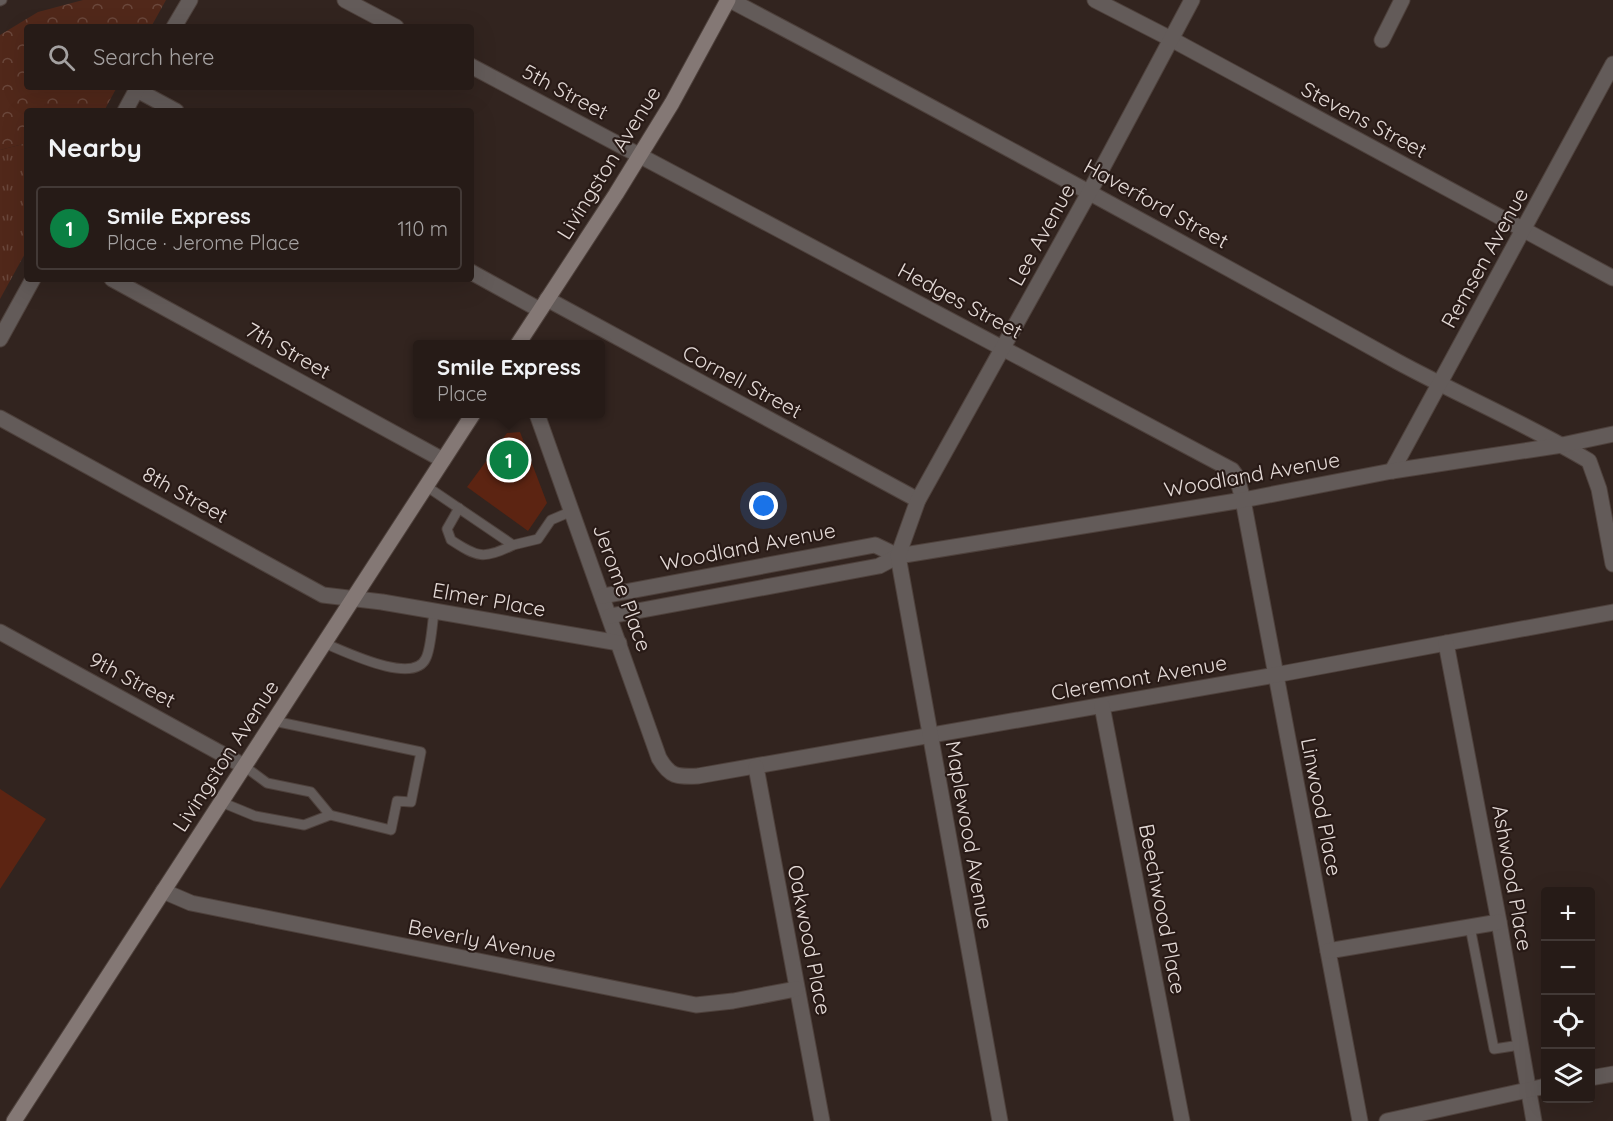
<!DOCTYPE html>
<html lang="en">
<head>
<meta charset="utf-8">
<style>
	:root { --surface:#261b17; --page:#322824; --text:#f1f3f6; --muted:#a4a1a1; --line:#423936; --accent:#0b8043 }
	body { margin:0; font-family:Quicksand,sans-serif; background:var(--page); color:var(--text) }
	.controls { position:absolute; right:18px; bottom:18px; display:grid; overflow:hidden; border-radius:6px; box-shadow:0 6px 24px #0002 }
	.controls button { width:54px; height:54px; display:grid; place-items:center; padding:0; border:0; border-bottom:2px solid var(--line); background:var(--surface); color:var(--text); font:30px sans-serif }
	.you { position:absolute; left:764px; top:506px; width:21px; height:21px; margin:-15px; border:4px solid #fff; border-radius:50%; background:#1a73e8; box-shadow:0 0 0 9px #1a73e833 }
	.badge { display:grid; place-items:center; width:39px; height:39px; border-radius:50%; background:var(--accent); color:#fff; font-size:20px; font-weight:700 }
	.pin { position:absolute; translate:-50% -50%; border:3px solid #fff; box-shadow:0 2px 6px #0006 }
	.popup { position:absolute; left:413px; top:340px; width:192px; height:78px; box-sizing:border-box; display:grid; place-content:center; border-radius:6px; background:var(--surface); filter:drop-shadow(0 2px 4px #0005); font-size:20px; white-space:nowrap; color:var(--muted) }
	.popup b { font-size:22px; color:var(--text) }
	.popup::after { content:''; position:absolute; left:50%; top:100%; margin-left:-12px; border:12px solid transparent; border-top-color:var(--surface) }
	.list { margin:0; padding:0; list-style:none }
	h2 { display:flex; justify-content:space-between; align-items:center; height:78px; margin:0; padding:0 24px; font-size:26px }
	h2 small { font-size:20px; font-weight:400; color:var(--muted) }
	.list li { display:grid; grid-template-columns:39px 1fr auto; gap:18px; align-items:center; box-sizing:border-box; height:84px; margin:0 12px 12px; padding:0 12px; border:2px solid var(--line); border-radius:6px }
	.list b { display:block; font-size:22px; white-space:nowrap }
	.list p { margin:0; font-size:20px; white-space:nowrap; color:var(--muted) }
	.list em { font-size:20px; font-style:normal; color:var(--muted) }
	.icon { flex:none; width:33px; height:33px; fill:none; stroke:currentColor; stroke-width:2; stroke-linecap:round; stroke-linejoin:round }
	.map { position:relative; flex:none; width:1613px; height:1121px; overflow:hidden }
	.search { position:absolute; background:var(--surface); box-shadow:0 6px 24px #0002; left:24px; top:24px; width:450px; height:66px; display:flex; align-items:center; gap:15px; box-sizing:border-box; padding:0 21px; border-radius:6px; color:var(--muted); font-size:22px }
	.panel { position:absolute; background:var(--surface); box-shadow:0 6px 24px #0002; left:24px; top:108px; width:450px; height:174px; border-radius:6px }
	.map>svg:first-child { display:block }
	.forest { fill:url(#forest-crowns) }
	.park { fill:url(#park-tufts) }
	.building { fill:#5c2412 }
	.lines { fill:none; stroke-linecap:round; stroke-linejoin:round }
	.lane-casing { stroke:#4e413c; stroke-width:11 }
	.street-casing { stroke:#4e413c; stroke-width:17 }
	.secondary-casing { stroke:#4e413c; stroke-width:17 }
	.lane { stroke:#635b59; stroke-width:9 }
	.street { stroke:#635b59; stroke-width:15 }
	.secondary { stroke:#847875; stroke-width:15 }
	.labels { text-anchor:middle; stroke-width:4.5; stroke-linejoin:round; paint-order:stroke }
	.street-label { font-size:21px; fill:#e4dad7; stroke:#281a16 }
</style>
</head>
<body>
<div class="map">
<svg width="1613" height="1121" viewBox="0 0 1613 1121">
	<defs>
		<pattern id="forest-crowns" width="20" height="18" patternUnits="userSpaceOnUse" patternTransform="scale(1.5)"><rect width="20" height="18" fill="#51281a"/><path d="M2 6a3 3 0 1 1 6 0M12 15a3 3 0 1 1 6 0" fill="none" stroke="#6a473b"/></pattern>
		<pattern id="park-tufts" width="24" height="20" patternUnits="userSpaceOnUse" patternTransform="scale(1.5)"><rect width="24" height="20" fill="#51281a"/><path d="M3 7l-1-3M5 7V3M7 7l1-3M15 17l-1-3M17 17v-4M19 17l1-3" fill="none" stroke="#6a473b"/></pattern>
	</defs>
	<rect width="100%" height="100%" fill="#32241f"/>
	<path class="forest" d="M 83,0 L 166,0 L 151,27 L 27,27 L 27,87 L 117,87 L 104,111 L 27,111 L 27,143 L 0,150 L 0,35 L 38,12 Z"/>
	<path class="park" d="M 27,143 L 27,250 L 0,299 L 0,150 Z"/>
	<g class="building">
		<path d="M 520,432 L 547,503 L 528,531 L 467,487 L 507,433 Z"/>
		<path d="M 0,789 L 46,819 L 0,889 Z"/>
	</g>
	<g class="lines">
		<defs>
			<g id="lane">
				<path d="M 0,1 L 2,0"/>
				<path d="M 426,486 L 513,545 L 538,539 L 551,520 L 572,511"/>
				<path d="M 459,508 L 447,529 L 451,540 C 477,557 484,560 513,545"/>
				<path d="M 324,643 C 344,651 414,686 426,658 C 431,648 432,625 434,613"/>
				<path d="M 274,721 L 421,752 L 411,802 L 397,801 L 391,830 L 330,815"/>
				<path d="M 221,802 L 255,816 L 304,825 L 330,815 L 311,792 L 267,783 L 244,766"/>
				<path d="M 1470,927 L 1494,1049 L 1520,1045"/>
			</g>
			<g id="street">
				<path d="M 345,0 L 396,27"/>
				<path d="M 730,0 C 954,118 1176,239 1398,362 C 1461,396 1527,424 1589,461 L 1599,489 L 1613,564"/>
				<path d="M 1095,0 L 1171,39 L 1613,278"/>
				<path d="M 174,27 L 190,0"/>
				<path d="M 1382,40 L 1402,0"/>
				<path d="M 471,66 L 1232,470 L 1237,477 L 1243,500 L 1360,1121"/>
				<path d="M 137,90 L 176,111"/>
				<path d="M 125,111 L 138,87"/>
				<path d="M 471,272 L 540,310"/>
				<path d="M 112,279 L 443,460"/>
				<path d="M 547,299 L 918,500"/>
				<path d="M 0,339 L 33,279"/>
				<path d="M 537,414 L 659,758 C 670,777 677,777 698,776 L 1275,675 L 1613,612"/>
				<path d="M 0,418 L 323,595 L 382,602 L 619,643"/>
				<path d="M 1392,471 L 1613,64"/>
				<path d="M 603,596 L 875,545 L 898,556"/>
				<path d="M 610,616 L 879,566 L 898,556 L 1243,500 L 1392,471 L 1562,445 L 1613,434"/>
				<path d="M 0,632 L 244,766"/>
				<path d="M 1446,643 L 1499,922 L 1534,1121"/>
				<path d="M 1102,706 L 1182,1121"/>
				<path d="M 756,767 L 822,1121"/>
				<path d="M 163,891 L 191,903 L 696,1005 L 733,1001 L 796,989"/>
				<path d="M 1328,951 L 1499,922"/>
				<path d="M 1590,1078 L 1613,1074"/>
				<path d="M 1000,1121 L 898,556 L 918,500 L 1090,191 L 1192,0"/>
				<path d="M 1387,1121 L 1546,1086"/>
			</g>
			<g id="secondary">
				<path d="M 518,344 L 616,194 L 672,103 L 728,0"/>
				<path d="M 14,1121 L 473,414"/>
			</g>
		</defs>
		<use href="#lane" class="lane-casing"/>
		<use href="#street" class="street-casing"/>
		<use href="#secondary" class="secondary-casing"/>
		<use href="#lane" class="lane"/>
		<use href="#street" class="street"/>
		<use href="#secondary" class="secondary"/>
	</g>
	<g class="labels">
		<g class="street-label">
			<text transform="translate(565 92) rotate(28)" y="7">5th Street</text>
			<text transform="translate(1364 120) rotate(28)" y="7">Stevens Street</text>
			<text transform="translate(609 163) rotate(-58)" y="7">Livingston Avenue</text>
			<text transform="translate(1156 204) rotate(29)" y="7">Haverford Street</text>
			<text transform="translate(1042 235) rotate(-61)" y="7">Lee Avenue</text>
			<text transform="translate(1485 258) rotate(-61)" y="7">Remsen Avenue</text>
			<text transform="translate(960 301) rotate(28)" y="7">Hedges Street</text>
			<text transform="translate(288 351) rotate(29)" y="7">7th Street</text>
			<text transform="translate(742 382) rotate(28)" y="7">Cornell Street</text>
			<text transform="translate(1252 475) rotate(-10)" y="7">Woodland Avenue</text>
			<text transform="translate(185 495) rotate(29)" y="7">8th Street</text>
			<text transform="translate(748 547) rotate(-11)" y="7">Woodland Avenue</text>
			<text transform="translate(622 588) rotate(70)" y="7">Jerome Place</text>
			<text transform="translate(489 600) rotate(10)" y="7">Elmer Place</text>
			<text transform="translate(1139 678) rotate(-10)" y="7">Cleremont Avenue</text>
			<text transform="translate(132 680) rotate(28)" y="7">9th Street</text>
			<text transform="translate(226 756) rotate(-57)" y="7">Livingston Avenue</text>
			<text transform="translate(1321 807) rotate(79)" y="7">Linwood Place</text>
			<text transform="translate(969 835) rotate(80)" y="7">Maplewood Avenue</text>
			<text transform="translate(1512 878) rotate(80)" y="7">Ashwood Place</text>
			<text transform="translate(1162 909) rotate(79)" y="7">Beechwood Place</text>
			<text transform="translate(809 940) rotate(79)" y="7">Oakwood Place</text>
			<text transform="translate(482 941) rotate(11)" y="7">Beverly Avenue</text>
		</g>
	</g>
</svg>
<div class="controls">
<button>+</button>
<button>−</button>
<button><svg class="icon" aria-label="locate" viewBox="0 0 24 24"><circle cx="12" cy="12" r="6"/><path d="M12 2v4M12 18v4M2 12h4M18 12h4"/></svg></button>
<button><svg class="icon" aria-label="layers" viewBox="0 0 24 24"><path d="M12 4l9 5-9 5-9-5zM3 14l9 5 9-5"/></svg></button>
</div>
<div class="you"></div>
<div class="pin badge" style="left:509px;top:460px">1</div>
<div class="popup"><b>Smile Express</b>Place</div>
<div class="search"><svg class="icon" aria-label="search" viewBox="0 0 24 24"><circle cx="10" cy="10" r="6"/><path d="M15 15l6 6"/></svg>Search here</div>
<section class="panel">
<h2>Nearby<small></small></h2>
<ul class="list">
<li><span class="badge">1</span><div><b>Smile Express</b><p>Place · Jerome Place</p></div><em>110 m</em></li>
</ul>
</section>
</div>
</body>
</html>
